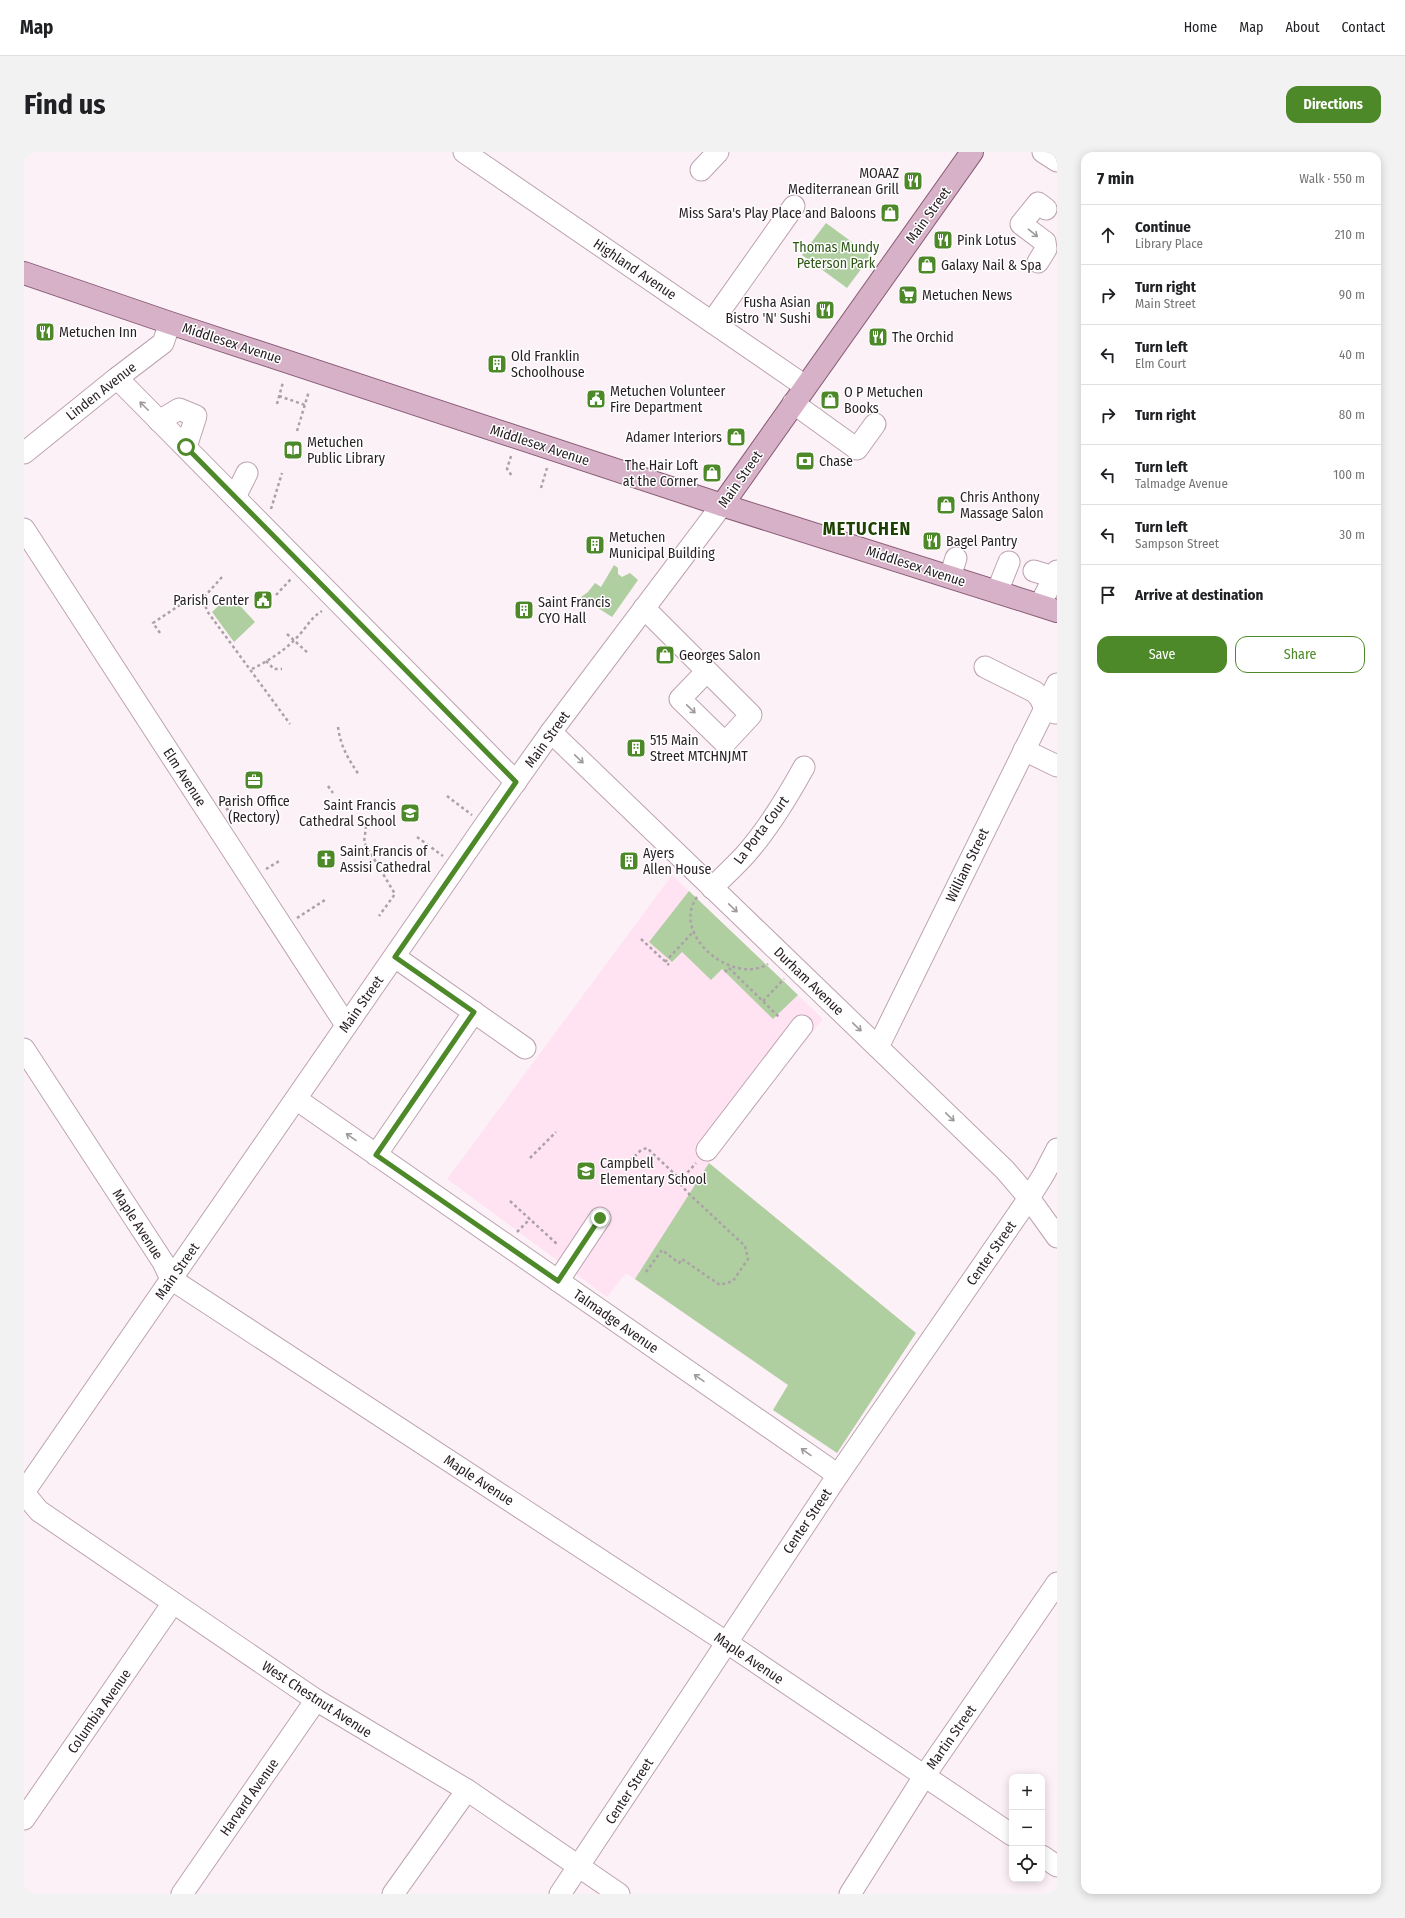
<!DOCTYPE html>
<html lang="en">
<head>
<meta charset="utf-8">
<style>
	:root { --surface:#fff; --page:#f2f2f2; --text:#202124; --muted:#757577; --line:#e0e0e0; --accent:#4d8928 }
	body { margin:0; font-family:"Fira Sans Condensed",sans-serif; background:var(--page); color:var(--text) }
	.controls { position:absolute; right:12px; bottom:12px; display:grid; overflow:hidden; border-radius:8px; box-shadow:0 2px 10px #0003 }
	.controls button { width:36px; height:36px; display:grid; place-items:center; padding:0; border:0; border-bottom:1px solid var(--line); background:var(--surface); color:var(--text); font:20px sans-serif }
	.stop { position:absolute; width:12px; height:12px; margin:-9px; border:3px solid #4d8928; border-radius:50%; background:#fff }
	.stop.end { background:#4d8928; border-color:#fff; box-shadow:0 1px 4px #0008 }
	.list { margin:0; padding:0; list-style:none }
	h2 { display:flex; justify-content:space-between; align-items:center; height:52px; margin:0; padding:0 16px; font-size:17px }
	h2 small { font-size:13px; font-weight:400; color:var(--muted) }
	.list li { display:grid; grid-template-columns:26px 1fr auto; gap:12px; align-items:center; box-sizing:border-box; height:60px; padding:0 16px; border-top:1px solid var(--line) }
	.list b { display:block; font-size:15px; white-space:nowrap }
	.list p { margin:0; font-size:13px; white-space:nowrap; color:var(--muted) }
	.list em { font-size:13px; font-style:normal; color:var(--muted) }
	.actions { display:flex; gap:8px; padding:12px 16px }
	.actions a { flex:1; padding:9px 0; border:1px solid var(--accent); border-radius:12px; text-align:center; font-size:14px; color:var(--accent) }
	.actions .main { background:var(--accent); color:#fff }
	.icon { flex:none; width:22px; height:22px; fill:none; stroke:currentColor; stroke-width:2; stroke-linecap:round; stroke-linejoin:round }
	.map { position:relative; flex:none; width:1033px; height:1742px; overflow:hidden; border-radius:12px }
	header { display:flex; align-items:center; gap:24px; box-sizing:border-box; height:56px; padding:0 20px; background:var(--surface); border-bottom:1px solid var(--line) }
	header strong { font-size:19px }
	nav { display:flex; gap:22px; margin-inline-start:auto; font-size:14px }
	.intro { display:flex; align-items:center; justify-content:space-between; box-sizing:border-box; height:96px; padding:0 24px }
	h1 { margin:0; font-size:28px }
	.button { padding:10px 18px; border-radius:12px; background:var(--accent); color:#fff; font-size:14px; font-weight:700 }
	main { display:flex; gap:24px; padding:0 24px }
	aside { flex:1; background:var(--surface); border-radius:12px; box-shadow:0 2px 10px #0003 }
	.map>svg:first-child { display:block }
	.built { fill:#ffe3f2 }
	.green { fill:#b0cfa1 }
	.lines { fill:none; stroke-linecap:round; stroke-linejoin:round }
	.minor-casing { stroke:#bda3b1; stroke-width:23 }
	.major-casing { stroke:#885c75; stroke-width:24 }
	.path { stroke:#aba1a7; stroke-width:2.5; stroke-dasharray:3 3; stroke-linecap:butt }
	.minor { stroke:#fff; stroke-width:21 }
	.major { stroke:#d7b1c7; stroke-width:22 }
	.oneway { stroke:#9e9a9c }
	.route { stroke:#4d8928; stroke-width:5 }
	.labels { text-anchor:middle; stroke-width:3; stroke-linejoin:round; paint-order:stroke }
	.poi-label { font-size:14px; fill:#271e23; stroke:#fff; text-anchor:start }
	.street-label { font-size:14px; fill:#271e23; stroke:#fff }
	.park-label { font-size:14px; fill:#2e5615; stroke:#fff }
	.district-label { font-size:18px; font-weight:bold; letter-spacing:1px; fill:#1d4201; stroke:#fff }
</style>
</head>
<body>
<header>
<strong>Map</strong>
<nav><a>Home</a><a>Map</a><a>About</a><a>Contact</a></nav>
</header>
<div class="intro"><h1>Find us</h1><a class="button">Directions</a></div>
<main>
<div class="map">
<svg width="1033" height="1742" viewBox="0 0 1033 1742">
	<rect width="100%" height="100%" fill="#fcf1f7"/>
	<path class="built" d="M 648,723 L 799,867 L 685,1011 L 892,1181 L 813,1301 L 749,1258 L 764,1233 L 602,1121 L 583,1145 L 423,1027 Z"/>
	<g class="green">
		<path d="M 802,71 L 847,104 L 823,136 L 778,103 Z"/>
		<path d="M 590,413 L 594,416 L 594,422 L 598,425 L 606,421 L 614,428 L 588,465 L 557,445 L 564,440 L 571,431 L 577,435 Z"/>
		<path d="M 206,443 L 231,470 L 210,490 L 188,460 Z"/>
		<path d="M 665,739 L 774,843 L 749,867 L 698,817 L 687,828 L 658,800 L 648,810 L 625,790 Z"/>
		<path d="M 685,1011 L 892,1181 L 813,1301 L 749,1258 L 764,1233 L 611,1127 Z"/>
	</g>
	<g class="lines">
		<defs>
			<g id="minor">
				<path d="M 440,0 L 781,234"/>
				<path d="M 1019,0 L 1033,9"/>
				<path d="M 677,18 L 694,0"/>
				<path d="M 1014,110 L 1022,97 L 1021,90 L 997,72 L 1014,51 L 1022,57"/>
				<path d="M 688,170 L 770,54"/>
				<path d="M 93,226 L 492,630"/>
				<path d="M 769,251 L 833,297 L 851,272"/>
				<path d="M 135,269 L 155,257 L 172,264 L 162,295"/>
				<path d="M 0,301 L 93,226 L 139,191 L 146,171"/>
				<path d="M 211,345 L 223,321"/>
				<path d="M 0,377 L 322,873"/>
				<path d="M 1010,419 L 1030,425"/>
				<path d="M 926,425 L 932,406"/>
				<path d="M 973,440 L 985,410"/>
				<path d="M 1016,453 L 1033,419"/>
				<path d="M 620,456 L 727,563 L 701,591 L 656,547 L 682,520"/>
				<path d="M 961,515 L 1011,540 L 1016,546 L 1021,556 L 1031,561"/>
				<path d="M 527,580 L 981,1018 L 1005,1046 L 1033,1085"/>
				<path d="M 1000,598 L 1033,614"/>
				<path d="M 688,736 C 699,725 711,714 721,703 C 745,676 763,646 780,615"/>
				<path d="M 371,805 L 501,896"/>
				<path d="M 854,895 L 1033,532"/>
				<path d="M 0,897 L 139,1110 L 147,1127 L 702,1490 L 988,1683"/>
				<path d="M 272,947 L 814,1323"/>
				<path d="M 683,998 L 778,874"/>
				<path d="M 352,1003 L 450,860"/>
				<path d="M 534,1129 L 576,1066"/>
				<path d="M 0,1340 L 461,673 L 527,580 L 698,353"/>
				<path d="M 0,1341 L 15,1359 L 292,1548 L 443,1638 L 595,1742"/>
				<path d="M 0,1667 L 149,1451"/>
				<path d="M 1018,1704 L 1033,1714"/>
				<path d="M 158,1742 L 292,1548"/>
				<path d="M 369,1742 L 443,1638"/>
				<path d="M 536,1742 L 814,1323 L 1005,1046 L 1020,1022 L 1033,997"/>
				<path d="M 826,1742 L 901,1623 L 1033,1431"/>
			</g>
			<g id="major">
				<path d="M 0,121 L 146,171 L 698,353 L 1033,459"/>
				<path d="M 698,353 L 948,0"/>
			</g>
		</defs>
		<use href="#minor" class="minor-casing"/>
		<use href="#major" class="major-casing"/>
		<g class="path">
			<path d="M 255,244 L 281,253"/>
			<path d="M 253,252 L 259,230"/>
			<path d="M 273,279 L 285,239"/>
			<path d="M 487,304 L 483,317 L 488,324"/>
			<path d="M 517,336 L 523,316"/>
			<path d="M 247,357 L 258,321"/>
			<path d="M 198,425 L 182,443 L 180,449 L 183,459 L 266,572"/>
			<path d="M 252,443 L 267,427"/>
			<path d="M 136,481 L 129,471 L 165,447 L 180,449"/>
			<path d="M 263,482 L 284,501"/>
			<path d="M 242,509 L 250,517 L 258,517"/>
			<path d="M 228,517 C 246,508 263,497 276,482 C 284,473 288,465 298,459"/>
			<path d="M 314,575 C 317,596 324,606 335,623"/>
			<path d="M 304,634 L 309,641"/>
			<path d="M 423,644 L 448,663"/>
			<path d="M 202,658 L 220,646"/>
			<path d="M 343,668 L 340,690 L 371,742 L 355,764"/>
			<path d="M 393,685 L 419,704"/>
			<path d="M 242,717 L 257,708"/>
			<path d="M 673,745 C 646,782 708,834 744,812"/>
			<path d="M 273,766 L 301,748"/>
			<path d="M 617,787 L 645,813"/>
			<path d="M 641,810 L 670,779"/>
			<path d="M 705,816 L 756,866"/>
			<path d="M 701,820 L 705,815"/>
			<path d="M 739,849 L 760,827"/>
			<path d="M 506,1006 L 532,980"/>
			<path d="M 602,1013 L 617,998 L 623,996 L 657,1028"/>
			<path d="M 486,1049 L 533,1092"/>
			<path d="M 493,1080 L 506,1067"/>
			<path d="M 622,1120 L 638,1098 L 655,1111 L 658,1107 L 696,1133 L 709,1129 L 724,1107 L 721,1094 L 663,1040 L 655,1030 L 672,1011"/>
		</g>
		<use href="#minor" class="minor"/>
		<use href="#major" class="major"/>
	</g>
	<defs><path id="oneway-shaft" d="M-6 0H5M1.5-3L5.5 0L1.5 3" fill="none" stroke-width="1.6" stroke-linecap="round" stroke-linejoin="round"/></defs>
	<g class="oneway">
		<use href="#oneway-shaft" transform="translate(1009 81) rotate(39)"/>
		<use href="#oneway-shaft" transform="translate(120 254) rotate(-135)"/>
		<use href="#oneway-shaft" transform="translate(667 557) rotate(44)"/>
		<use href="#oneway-shaft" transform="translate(555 607) rotate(44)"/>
		<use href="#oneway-shaft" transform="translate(709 756) rotate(44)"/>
		<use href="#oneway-shaft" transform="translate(833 875) rotate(44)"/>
		<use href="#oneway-shaft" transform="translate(926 965) rotate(44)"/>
		<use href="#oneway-shaft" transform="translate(327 985) rotate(-145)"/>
		<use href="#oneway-shaft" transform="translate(675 1226) rotate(-145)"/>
		<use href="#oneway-shaft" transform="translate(782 1300) rotate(-145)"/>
	</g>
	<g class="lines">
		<path class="route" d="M 162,295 L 492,630 L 371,805 L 450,860 L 352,1003 L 534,1129 L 576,1066"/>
	</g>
	<defs>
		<symbol id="restaurant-square" viewBox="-11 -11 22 22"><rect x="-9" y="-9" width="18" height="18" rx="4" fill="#4d8928" stroke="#fff"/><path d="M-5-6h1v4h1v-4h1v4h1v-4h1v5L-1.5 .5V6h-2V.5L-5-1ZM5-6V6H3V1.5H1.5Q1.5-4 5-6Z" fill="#fff"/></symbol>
		<symbol id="shop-square" viewBox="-11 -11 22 22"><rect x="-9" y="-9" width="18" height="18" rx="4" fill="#4d8928" stroke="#fff"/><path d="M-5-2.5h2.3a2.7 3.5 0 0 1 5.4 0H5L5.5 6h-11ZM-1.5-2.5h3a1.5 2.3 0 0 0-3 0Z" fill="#fff"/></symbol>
		<symbol id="supermarket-square" viewBox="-11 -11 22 22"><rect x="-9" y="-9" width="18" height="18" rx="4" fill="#4d8928" stroke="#fff"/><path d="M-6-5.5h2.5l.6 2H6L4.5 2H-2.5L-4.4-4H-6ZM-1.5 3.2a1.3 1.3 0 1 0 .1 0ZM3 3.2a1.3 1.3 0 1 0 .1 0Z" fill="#fff"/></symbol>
		<symbol id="building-square" viewBox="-11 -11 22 22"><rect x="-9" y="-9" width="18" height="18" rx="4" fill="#4d8928" stroke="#fff"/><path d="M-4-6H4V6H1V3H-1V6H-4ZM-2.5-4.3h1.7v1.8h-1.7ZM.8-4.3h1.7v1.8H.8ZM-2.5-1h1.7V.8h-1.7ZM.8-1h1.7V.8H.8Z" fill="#fff"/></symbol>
		<symbol id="civic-square" viewBox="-11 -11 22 22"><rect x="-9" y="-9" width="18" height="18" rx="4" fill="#4d8928" stroke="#fff"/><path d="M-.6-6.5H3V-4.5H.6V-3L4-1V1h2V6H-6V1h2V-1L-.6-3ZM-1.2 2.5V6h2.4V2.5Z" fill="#fff"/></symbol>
		<symbol id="library-square" viewBox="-11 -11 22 22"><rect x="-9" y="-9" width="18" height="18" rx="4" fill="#4d8928" stroke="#fff"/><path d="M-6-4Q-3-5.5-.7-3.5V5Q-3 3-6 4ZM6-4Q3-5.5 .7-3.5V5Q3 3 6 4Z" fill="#fff"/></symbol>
		<symbol id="bank-square" viewBox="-11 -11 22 22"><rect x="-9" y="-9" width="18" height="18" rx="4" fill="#4d8928" stroke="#fff"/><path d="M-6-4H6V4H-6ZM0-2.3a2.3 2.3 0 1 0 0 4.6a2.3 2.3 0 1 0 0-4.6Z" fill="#fff"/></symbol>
		<symbol id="office-square" viewBox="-11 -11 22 22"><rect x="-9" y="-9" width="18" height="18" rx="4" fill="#4d8928" stroke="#fff"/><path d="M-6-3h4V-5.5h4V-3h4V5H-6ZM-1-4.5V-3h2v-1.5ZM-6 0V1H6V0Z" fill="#fff"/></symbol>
		<symbol id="school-square" viewBox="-11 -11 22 22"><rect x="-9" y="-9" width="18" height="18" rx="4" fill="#4d8928" stroke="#fff"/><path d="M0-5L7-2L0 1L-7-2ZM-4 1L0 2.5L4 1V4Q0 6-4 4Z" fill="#fff"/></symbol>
		<symbol id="church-square" viewBox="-11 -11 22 22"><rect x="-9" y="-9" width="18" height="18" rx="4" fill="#4d8928" stroke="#fff"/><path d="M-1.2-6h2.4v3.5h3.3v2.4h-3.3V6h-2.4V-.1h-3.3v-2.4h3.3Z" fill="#fff"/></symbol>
	</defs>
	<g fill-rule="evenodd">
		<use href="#restaurant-square" x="878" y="18" width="22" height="22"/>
		<use href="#shop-square" x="855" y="50" width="22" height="22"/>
		<use href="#restaurant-square" x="908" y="77" width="22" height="22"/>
		<use href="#shop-square" x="892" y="102" width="22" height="22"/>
		<use href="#supermarket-square" x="873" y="132" width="22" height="22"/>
		<use href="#restaurant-square" x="790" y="147" width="22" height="22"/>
		<use href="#restaurant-square" x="10" y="169" width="22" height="22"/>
		<use href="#restaurant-square" x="843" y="174" width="22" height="22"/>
		<use href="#building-square" x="462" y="201" width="22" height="22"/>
		<use href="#civic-square" x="561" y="236" width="22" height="22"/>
		<use href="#shop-square" x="795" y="237" width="22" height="22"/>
		<use href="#shop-square" x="701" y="274" width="22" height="22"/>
		<use href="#library-square" x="258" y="287" width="22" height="22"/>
		<use href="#bank-square" x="770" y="298" width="22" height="22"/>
		<use href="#shop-square" x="677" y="310" width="22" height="22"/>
		<use href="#shop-square" x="911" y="342" width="22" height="22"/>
		<use href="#restaurant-square" x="897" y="378" width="22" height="22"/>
		<use href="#building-square" x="560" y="382" width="22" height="22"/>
		<use href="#civic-square" x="228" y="437" width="22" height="22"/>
		<use href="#building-square" x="489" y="447" width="22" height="22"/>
		<use href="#shop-square" x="630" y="492" width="22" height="22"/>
		<use href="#building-square" x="601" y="585" width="22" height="22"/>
		<use href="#office-square" x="219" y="617" width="22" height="22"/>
		<use href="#school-square" x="375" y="650" width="22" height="22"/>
		<use href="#church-square" x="291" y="696" width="22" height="22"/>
		<use href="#building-square" x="594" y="698" width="22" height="22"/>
		<use href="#school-square" x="551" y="1008" width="22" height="22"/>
	</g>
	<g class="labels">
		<g class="poi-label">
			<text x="875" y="26" text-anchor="end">MOAAZ<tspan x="875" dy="16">Mediterranean Grill</tspan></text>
			<text x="852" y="66" text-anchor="end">Miss Sara's Play Place and Baloons</text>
			<text x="933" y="93">Pink Lotus</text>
			<text x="917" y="118">Galaxy Nail &amp; Spa</text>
			<text x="898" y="148">Metuchen News</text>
			<text x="787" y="155" text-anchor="end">Fusha Asian<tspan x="787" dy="16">Bistro 'N' Sushi</tspan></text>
			<text x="35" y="185">Metuchen Inn</text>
			<text x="868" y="190">The Orchid</text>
			<text x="487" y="209">Old Franklin<tspan x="487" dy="16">Schoolhouse</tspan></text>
			<text x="586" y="244">Metuchen Volunteer<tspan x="586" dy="16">Fire Department</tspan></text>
			<text x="820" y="245">O P Metuchen<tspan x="820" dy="16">Books</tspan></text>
			<text x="698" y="290" text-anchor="end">Adamer Interiors</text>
			<text x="283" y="295">Metuchen<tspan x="283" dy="16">Public Library</tspan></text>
			<text x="795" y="314">Chase</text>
			<text x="674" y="318" text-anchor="end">The Hair Loft<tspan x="674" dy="16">at the Corner</tspan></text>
			<text x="936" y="350">Chris Anthony<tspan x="936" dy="16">Massage Salon</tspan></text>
			<text x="585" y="390">Metuchen<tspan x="585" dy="16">Municipal Building</tspan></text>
			<text x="922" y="394">Bagel Pantry</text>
			<text x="225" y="453" text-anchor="end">Parish Center</text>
			<text x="514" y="455">Saint Francis<tspan x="514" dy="16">CYO Hall</tspan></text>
			<text x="655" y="508">Georges Salon</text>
			<text x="626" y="593">515 Main<tspan x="626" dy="16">Street MTCHNJMT</tspan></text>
			<text x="230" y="654" text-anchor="middle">Parish Office<tspan x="230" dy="16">(Rectory)</tspan></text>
			<text x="372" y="658" text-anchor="end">Saint Francis<tspan x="372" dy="16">Cathedral School</tspan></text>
			<text x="316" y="704">Saint Francis of<tspan x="316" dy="16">Assisi Cathedral</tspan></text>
			<text x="619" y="706">Ayers<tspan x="619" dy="16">Allen House</tspan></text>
			<text x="576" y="1016">Campbell<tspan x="576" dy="16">Elementary School</tspan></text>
		</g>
		<g class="street-label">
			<text transform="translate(904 63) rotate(-54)" y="5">Main Street</text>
			<text transform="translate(611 117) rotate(34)" y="5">Highland Avenue</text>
			<text transform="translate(208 191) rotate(18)" y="5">Middlesex Avenue</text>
			<text transform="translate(77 239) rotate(-38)" y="5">Linden Avenue</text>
			<text transform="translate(516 293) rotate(18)" y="5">Middlesex Avenue</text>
			<text transform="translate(716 327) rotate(-55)" y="5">Main Street</text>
			<text transform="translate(892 414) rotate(18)" y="5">Middlesex Avenue</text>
			<text transform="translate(523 587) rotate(-54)" y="5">Main Street</text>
			<text transform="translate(161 625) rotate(57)" y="5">Elm Avenue</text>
			<text transform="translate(737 678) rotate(-53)" y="5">La Porta Court</text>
			<text transform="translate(943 713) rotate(-64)" y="5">William Street</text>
			<text transform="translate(785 829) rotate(44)" y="5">Durham Avenue</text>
			<text transform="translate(337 852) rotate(-55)" y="5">Main Street</text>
			<text transform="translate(114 1072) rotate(57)" y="5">Maple Avenue</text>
			<text transform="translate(967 1101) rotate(-55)" y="5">Center Street</text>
			<text transform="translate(153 1119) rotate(-55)" y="5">Main Street</text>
			<text transform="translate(592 1169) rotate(35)" y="5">Talmadge Avenue</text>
			<text transform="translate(455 1328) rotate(33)" y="5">Maple Avenue</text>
			<text transform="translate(783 1369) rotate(-56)" y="5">Center Street</text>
			<text transform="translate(725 1506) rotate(34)" y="5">Maple Avenue</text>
			<text transform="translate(293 1547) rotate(33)" y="5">West Chestnut Avenue</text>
			<text transform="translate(75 1559) rotate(-55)" y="5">Columbia Avenue</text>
			<text transform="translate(927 1585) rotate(-55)" y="5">Martin Street</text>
			<text transform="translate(605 1639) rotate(-57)" y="5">Center Street</text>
			<text transform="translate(225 1645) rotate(-55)" y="5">Harvard Avenue</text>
		</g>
		<g class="park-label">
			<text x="812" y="100">Thomas Mundy<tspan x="812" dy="16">Peterson Park</tspan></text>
		</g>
		<g class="district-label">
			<text x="843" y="383">METUCHEN</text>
		</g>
	</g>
</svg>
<div class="controls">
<button>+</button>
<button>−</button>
<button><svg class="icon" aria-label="locate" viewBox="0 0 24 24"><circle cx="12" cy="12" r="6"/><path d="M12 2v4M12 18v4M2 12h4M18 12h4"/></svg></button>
</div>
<div class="stop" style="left:162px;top:295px"></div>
<div class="stop end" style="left:576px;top:1066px"></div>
</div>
<aside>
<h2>7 min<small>Walk · 550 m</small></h2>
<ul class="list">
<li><svg class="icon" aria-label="ahead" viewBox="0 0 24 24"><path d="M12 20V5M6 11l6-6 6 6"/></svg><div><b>Continue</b><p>Library Place</p></div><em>210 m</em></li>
<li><svg class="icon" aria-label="right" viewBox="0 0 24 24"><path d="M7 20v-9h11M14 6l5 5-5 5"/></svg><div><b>Turn right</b><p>Main Street</p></div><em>90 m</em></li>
<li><svg class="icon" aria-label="left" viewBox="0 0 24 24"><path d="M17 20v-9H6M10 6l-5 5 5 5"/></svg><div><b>Turn left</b><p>Elm Court</p></div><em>40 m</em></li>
<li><svg class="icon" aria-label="right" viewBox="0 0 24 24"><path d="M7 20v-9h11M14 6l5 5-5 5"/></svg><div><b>Turn right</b></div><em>80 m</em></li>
<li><svg class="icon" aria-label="left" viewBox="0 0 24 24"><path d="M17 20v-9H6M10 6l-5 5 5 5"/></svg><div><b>Turn left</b><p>Talmadge Avenue</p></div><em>100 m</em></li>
<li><svg class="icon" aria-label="left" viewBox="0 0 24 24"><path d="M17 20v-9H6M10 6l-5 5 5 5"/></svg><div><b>Turn left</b><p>Sampson Street</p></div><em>30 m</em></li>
<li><svg class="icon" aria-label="arrive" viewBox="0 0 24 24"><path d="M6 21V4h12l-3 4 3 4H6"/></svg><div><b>Arrive at destination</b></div></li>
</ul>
<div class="actions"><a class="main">Save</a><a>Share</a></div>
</aside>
</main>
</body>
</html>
